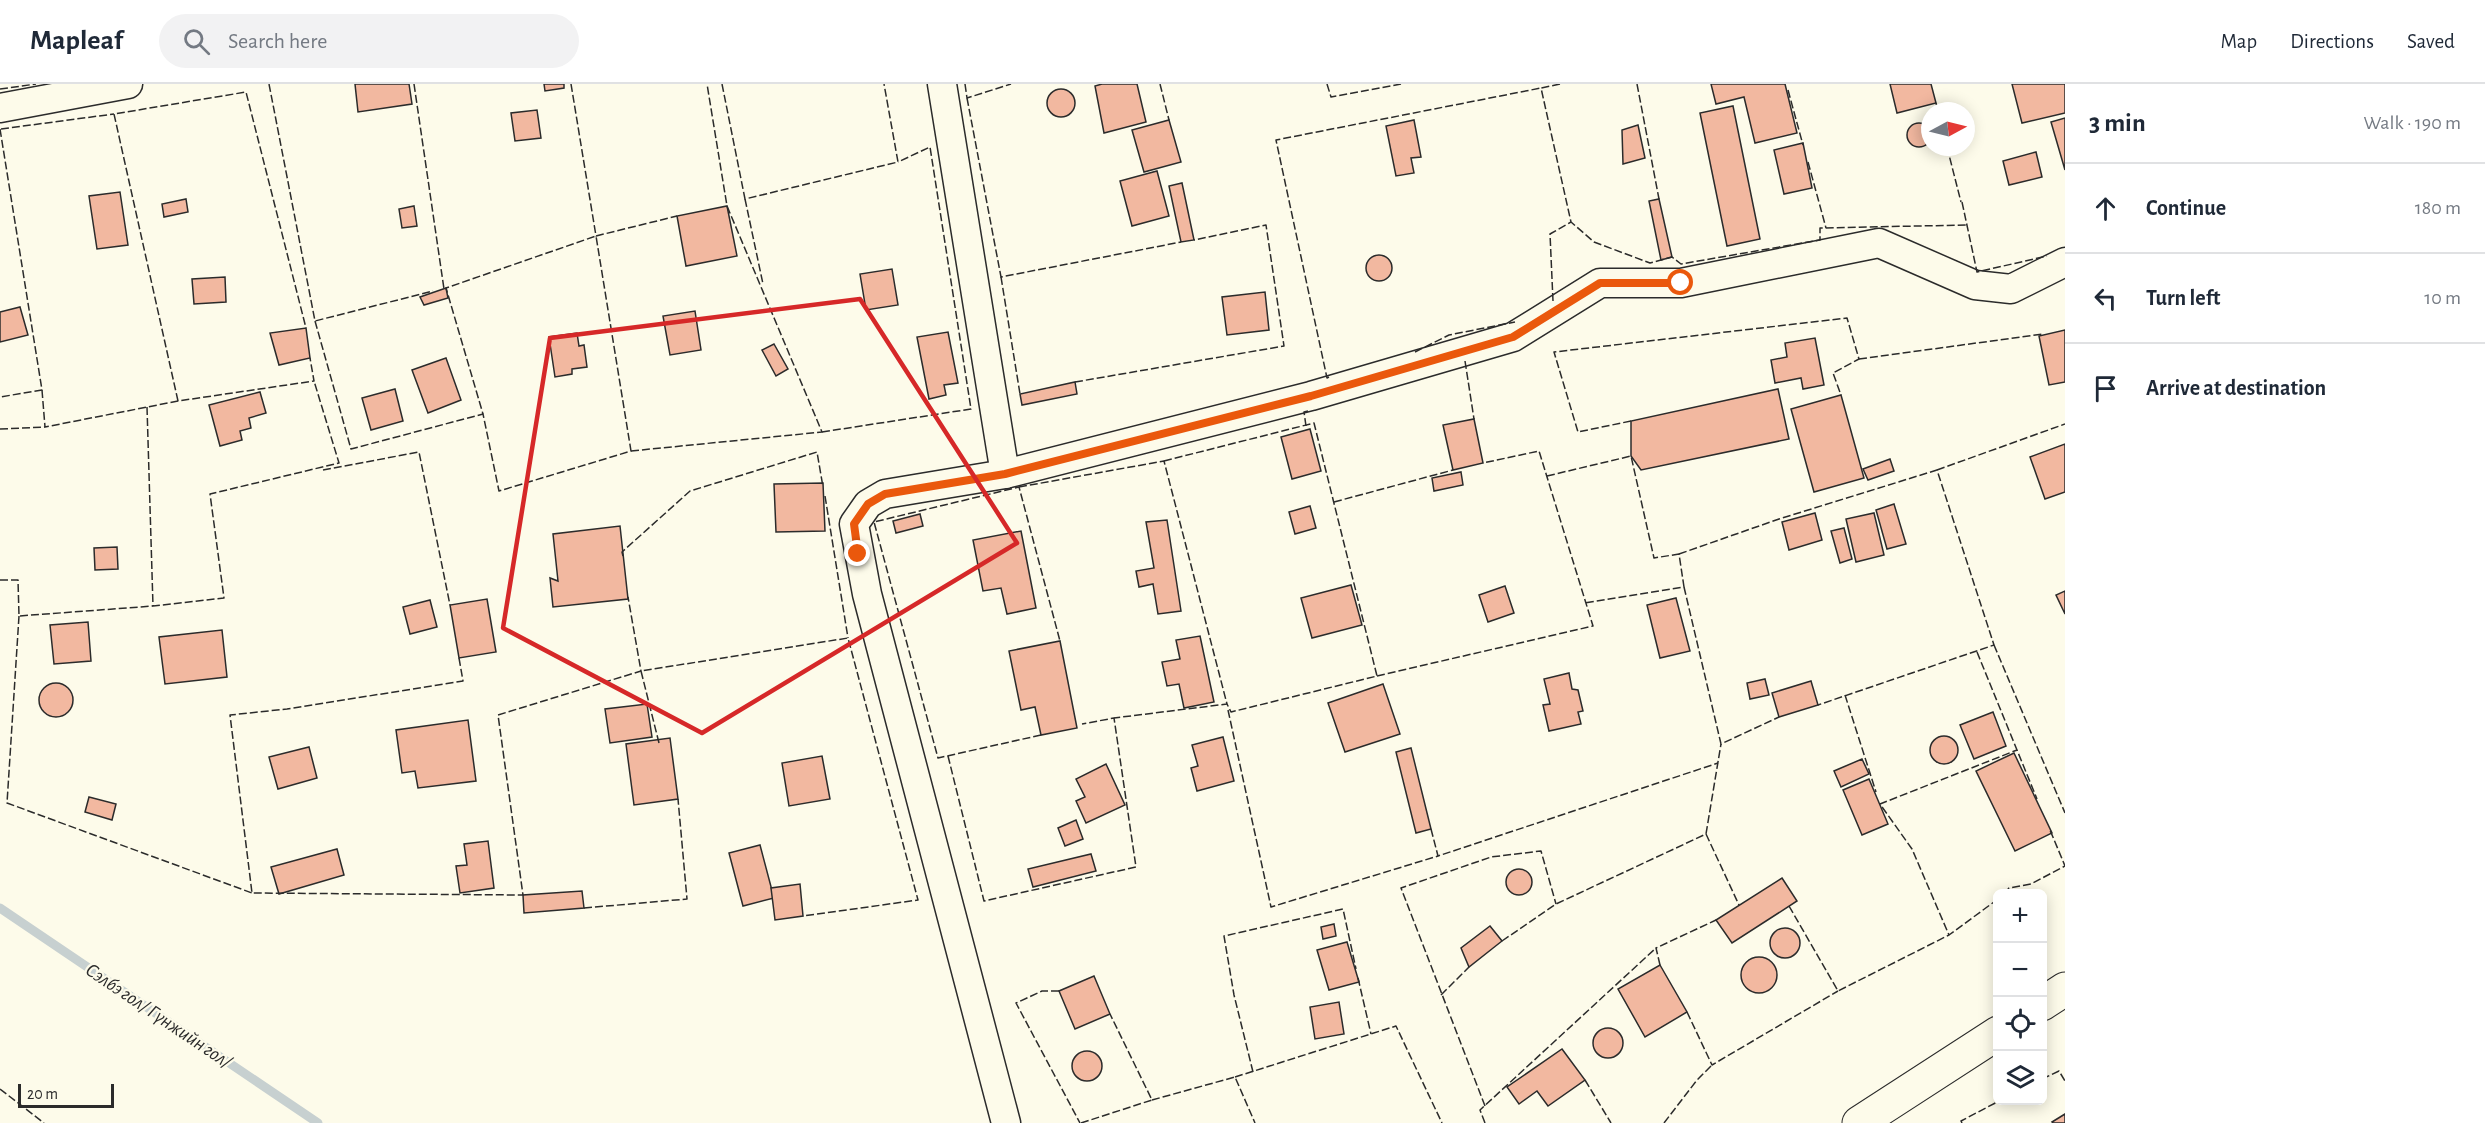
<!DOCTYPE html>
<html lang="en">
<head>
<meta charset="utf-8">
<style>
	:root { --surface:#fff; --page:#f2f2f3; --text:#1f2937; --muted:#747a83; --line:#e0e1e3 }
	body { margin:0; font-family:"Alegreya Sans",sans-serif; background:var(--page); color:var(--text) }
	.controls { position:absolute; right:18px; bottom:18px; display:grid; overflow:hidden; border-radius:9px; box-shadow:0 3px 15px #0003 }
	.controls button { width:54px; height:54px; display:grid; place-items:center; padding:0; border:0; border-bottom:2px solid var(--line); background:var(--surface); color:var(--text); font:30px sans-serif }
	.compass { position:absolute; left:1921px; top:18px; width:54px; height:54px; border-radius:50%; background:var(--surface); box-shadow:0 3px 15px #0003; rotate:83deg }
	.scale { position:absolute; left:18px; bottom:15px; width:96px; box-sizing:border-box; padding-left:6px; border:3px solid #2b2b2b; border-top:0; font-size:16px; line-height:21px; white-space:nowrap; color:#2b2b2b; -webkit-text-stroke:4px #fdfbea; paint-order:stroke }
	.stop { position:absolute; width:18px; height:18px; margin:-14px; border:4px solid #ea580c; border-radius:50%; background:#fff }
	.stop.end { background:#ea580c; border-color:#fff; box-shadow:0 2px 6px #0008 }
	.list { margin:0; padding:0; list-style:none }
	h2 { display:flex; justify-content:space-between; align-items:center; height:78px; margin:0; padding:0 24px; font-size:26px }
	h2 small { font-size:20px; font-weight:400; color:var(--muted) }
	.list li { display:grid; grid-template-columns:39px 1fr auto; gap:18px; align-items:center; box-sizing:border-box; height:90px; padding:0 24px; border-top:2px solid var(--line) }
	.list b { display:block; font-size:22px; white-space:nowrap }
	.list em { font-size:20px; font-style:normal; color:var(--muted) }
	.icon { flex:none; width:33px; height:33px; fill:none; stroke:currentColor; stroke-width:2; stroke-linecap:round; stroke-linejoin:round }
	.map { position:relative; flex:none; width:2065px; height:1039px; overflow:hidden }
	header { display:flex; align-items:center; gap:36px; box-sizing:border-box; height:84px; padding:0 30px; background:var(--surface); border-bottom:2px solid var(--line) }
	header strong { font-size:28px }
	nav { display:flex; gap:33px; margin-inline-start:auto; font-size:21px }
	.search { width:420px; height:54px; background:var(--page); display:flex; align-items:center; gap:15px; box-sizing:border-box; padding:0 21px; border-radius:33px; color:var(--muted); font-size:22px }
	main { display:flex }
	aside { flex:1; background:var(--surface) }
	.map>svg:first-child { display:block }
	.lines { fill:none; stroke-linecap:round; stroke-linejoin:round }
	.stream { stroke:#c7d0d0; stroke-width:9 }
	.building { fill:#f2b8a0; stroke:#2b2b2b; stroke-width:1.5 }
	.minor-casing { stroke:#2b2b2b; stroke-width:31 }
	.secondary-casing { stroke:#2b2b2b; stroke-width:35 }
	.minor { stroke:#fdfbea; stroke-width:28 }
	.secondary { stroke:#fdfbea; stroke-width:33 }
	.fence { stroke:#2b2b2b; stroke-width:1.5; stroke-dasharray:8 3; stroke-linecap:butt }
	.route { stroke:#ea580c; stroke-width:8 }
	.marked { fill:none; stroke:#d62828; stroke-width:4.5; stroke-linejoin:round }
	.labels { text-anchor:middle; stroke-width:4.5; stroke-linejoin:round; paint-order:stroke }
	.water-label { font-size:20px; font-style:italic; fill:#2b2b2b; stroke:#fdfbea }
</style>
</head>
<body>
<header>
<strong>Mapleaf</strong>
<div class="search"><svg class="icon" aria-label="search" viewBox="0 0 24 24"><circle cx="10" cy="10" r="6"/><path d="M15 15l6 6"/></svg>Search here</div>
<nav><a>Map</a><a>Directions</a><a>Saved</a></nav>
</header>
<main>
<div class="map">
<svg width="2065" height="1039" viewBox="0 0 2065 1039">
	<rect width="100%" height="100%" fill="#fdfbea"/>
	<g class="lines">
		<path class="stream" d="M 0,824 L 318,1039"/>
	</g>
	<g class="building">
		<path d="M 355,0 L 409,0 L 412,20 L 358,28 Z"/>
		<path d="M 544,0 L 564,0 L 564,4 L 545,7 Z"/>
		<path d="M 1102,0 L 1137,0 L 1146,38 L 1104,49 L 1095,2 Z"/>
		<path d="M 1711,0 L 1785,0 L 1797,49 L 1755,59 L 1744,13 L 1716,20 Z"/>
		<path d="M 1890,0 L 1931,0 L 1936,19 L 1897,29 Z"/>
		<path d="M 2012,0 L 2065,0 L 2065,29 L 2022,39 Z"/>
		<circle cx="1061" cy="19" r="14"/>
		<path d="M 1733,22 L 1760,155 L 1727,162 L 1700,29 Z"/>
		<path d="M 537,26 L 541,54 L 515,57 L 511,29 Z"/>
		<path d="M 2065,34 L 2065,86 L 2051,38 Z"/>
		<path d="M 1169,36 L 1181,78 L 1144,88 L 1132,46 Z"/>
		<path d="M 1414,36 L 1421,73 L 1411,74 L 1414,89 L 1396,92 L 1386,42 Z"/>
		<circle cx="1919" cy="51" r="12"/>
		<path d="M 1638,41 L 1645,74 L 1623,80 L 1622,46 Z"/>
		<path d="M 1803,59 L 1812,104 L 1784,110 L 1774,66 Z"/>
		<path d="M 2036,68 L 2042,93 L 2009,101 L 2003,77 Z"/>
		<path d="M 1157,87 L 1169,132 L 1132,142 L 1120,97 Z"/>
		<path d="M 1182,99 L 1194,156 L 1181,158 L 1169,102 Z"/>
		<path d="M 120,108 L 128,161 L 97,165 L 89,112 Z"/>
		<path d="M 186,115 L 188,128 L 164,133 L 162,120 Z"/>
		<path d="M 1659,115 L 1672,173 L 1661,176 L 1649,117 Z"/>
		<path d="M 414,122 L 417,142 L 402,144 L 399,125 Z"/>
		<path d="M 727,122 L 737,172 L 686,182 L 677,132 Z"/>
		<circle cx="1379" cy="184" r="13"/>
		<path d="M 892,185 L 898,221 L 866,226 L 860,190 Z"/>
		<path d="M 225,193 L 226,218 L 194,220 L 192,195 Z"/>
		<path d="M 446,204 L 448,214 L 424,221 L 420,213 Z"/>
		<path d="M 1265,208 L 1269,246 L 1227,251 L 1222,213 Z"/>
		<path d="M 20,223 L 28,251 L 0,258 L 0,228 Z"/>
		<path d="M 695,227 L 701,266 L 670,271 L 663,232 Z"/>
		<path d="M 306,244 L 310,274 L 279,281 L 270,249 Z"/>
		<path d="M 2065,246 L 2065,298 L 2049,301 L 2039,252 Z"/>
		<path d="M 948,248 L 958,299 L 944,301 L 946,311 L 929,315 L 917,253 Z"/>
		<path d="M 577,249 L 579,262 L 584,261 L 587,283 L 572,285 L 572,290 L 555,293 L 549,253 Z"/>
		<path d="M 1815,254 L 1824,301 L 1803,305 L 1801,294 L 1775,299 L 1771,276 L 1787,273 L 1785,259 Z"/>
		<path d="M 774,260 L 788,285 L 776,292 L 762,266 Z"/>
		<path d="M 446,274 L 461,316 L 428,329 L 412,286 Z"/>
		<path d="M 1075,298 L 1077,310 L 1022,321 L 1020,310 Z"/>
		<path d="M 395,305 L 403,337 L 371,346 L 362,314 Z"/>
		<path d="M 1778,305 L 1789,355 L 1641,386 L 1631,372 L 1631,337 Z"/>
		<path d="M 260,308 L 266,329 L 249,334 L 251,344 L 240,347 L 242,356 L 220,362 L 209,321 Z"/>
		<path d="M 1841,311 L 1864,394 L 1814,408 L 1791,325 Z"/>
		<path d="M 1474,335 L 1483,379 L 1453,386 L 1443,341 Z"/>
		<path d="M 1310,345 L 1321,387 L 1292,395 L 1281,353 Z"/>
		<path d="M 2065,360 L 2065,408 L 2045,415 L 2030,373 Z"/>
		<path d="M 1890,375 L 1894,387 L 1868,396 L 1863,385 Z"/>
		<path d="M 1461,388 L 1463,401 L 1434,407 L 1432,394 Z"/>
		<path d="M 823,399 L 825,447 L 776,448 L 774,400 Z"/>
		<path d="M 1894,420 L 1906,460 L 1887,465 L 1876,426 Z"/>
		<path d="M 1310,422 L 1316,444 L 1295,450 L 1289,428 Z"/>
		<path d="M 1815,429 L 1822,456 L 1789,466 L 1782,438 Z"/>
		<path d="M 1874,429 L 1884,471 L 1856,478 L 1846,435 Z"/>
		<path d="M 920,430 L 923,442 L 896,449 L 893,437 Z"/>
		<path d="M 1167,436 L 1181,527 L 1158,530 L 1153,500 L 1139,503 L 1136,487 L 1154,484 L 1146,438 Z"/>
		<path d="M 620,442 L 628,515 L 553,523 L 550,494 L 558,497 L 553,450 Z"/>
		<path d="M 1844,444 L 1852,475 L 1840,479 L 1831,447 Z"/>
		<path d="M 1021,447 L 1036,524 L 1007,530 L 1001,504 L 983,507 L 973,456 Z"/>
		<path d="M 117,463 L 118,485 L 95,486 L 94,464 Z"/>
		<path d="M 1351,501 L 1362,541 L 1312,554 L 1301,514 Z"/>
		<path d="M 1505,502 L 1514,529 L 1488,538 L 1479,511 Z"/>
		<path d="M 2065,507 L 2065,530 L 2056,511 Z"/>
		<path d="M 1676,514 L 1690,567 L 1660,574 L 1647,521 Z"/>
		<path d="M 487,515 L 496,568 L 459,574 L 450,521 Z"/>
		<path d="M 430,516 L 437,543 L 410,550 L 403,523 Z"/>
		<path d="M 88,538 L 91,577 L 54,580 L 50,541 Z"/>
		<path d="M 222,546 L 227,593 L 165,600 L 159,553 Z"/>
		<path d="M 1200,552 L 1214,618 L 1184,624 L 1179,600 L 1167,602 L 1162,578 L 1180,575 L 1176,556 Z"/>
		<path d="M 1060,557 L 1077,644 L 1041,651 L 1035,623 L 1021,626 L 1009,567 Z"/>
		<path d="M 1569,589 L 1572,605 L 1578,606 L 1583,627 L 1578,628 L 1581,640 L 1549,647 L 1543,621 L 1550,620 L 1544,595 Z"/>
		<path d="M 1765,595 L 1769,611 L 1750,615 L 1747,599 Z"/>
		<path d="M 1811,597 L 1818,621 L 1779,633 L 1772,609 Z"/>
		<circle cx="56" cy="616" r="17"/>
		<path d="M 1383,600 L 1400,650 L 1345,668 L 1328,619 Z"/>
		<path d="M 647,620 L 652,653 L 610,659 L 605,625 Z"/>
		<path d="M 1993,628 L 2006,662 L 1974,675 L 1960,641 Z"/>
		<path d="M 468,636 L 476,697 L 418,704 L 415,687 L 402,689 L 396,646 Z"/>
		<circle cx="1944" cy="666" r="14"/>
		<path d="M 1223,653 L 1234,697 L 1197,707 L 1191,684 L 1198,682 L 1192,661 Z"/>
		<path d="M 670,654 L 678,715 L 634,721 L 626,660 Z"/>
		<path d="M 309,663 L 317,694 L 278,705 L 269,673 Z"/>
		<path d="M 1411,664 L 1431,745 L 1416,749 L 1396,668 Z"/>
		<path d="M 2014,669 L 2052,749 L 2015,767 L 1976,687 Z"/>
		<path d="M 822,672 L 830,715 L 789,722 L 782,679 Z"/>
		<path d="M 1862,675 L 1869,690 L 1841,703 L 1834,687 Z"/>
		<path d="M 1106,680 L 1125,721 L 1086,739 L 1076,717 L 1085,713 L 1076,695 Z"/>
		<path d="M 1869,695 L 1888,740 L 1862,751 L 1843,706 Z"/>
		<path d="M 89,713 L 116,720 L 112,736 L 85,728 Z"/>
		<path d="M 1076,736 L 1083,755 L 1065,762 L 1058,744 Z"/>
		<path d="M 488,757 L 494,804 L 460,809 L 456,782 L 467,781 L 464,760 Z"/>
		<path d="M 760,761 L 774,814 L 743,822 L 729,769 Z"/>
		<path d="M 337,765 L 344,791 L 279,810 L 271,783 Z"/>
		<path d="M 1091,770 L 1096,787 L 1033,803 L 1028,785 Z"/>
		<circle cx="1519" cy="798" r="13"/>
		<path d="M 1782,794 L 1797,817 L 1732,859 L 1716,836 Z"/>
		<path d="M 800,800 L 803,832 L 775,836 L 771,804 Z"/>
		<path d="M 582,807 L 584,824 L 524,829 L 523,811 Z"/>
		<path d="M 1334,840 L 1336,852 L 1323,855 L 1321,843 Z"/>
		<path d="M 1490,842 L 1502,857 L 1469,883 L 1461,864 Z"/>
		<circle cx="1785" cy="859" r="15"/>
		<path d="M 1347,858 L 1359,898 L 1329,906 L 1317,866 Z"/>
		<circle cx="1759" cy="891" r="18"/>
		<path d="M 1660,881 L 1687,928 L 1645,953 L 1618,905 Z"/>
		<path d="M 1094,892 L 1110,930 L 1075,945 L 1059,907 Z"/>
		<path d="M 1339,918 L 1344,950 L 1315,955 L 1310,923 Z"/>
		<circle cx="1608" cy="959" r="15"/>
		<path d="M 1562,965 L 1585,996 L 1548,1022 L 1537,1007 L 1519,1020 L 1507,1003 Z"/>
		<circle cx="1087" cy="982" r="15"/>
		<path d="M 2065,1030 L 2065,1039 L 2053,1039 L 2052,1038 Z"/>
	</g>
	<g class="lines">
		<defs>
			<g id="minor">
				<path d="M 942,0 L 1005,390 L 1311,312 L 1513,253 L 1600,199 L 1681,199 L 1879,159 L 1975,201 L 2011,205 L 2065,178"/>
				<path d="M 0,24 L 128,0"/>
				<path d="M 1005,390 L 885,410 L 868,420 L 854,440 L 867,510 L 1006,1039"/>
			</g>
			<g id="secondary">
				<path d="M 2042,920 L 2065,905"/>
				<path d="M 1859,1039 L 1998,949"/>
			</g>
		</defs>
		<use href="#minor" class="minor-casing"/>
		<use href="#secondary" class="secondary-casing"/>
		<use href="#minor" class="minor"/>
		<use href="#secondary" class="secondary"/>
		<g class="fence">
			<path d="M 269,0 L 315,237 L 433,207"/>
			<path d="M 414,0 L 444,205"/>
			<path d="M 571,0 L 596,152 L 677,132"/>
			<path d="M 722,0 L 745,115 L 898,78 L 884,0"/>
			<path d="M 965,0 L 967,14 L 1011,0"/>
			<path d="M 1160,0 L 1169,36"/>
			<path d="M 1327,0 L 1331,13 L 1401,0"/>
			<path d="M 1560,0 L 1541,4 L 1571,138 L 1594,158 L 1650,179 L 1672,173 L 1681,180 L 1820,156 L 1820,144 L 1967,141"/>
			<path d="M 1637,0 L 1659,115"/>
			<path d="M 0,5 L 36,0"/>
			<path d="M 1788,6 L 1803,61"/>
			<path d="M 967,14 L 1001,193 L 1181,158"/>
			<path d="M 1936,19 L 1938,27"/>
			<path d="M 0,45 L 42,306 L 0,313"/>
			<path d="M 1,45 L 114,30"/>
			<path d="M 1947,63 L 1961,118"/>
			<path d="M 1808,78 L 1826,144"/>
			<path d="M 745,115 L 763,200"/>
			<path d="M 1962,118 L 1977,188 L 2047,172"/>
			<path d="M 1001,193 L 1020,310"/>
			<path d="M 1553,217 L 1550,150 L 1571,138"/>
			<path d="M 315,237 L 351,365 L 483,330 L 446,204 L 596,152 L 631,367 L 499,407 L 483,330"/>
			<path d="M 1415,268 L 1449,251 L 1515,238"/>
			<path d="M 1859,275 L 2043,250"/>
			<path d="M 1465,277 L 1474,335"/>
			<path d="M 1329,293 L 1327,294 L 1276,56 L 1541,4"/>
			<path d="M 1075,298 L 1284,262 L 1266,141 L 1194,156"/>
			<path d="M 42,306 L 45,343 L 178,317 L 314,297 L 310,274"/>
			<path d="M 178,317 L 114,30 L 246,8 L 306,244"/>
			<path d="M 147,323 L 153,522 L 224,514 L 210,410 L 339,379 L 314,297"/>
			<path d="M 1631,337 L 1578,348 L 1554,268 L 1847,234 L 1859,275 L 1833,289 L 1841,311"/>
			<path d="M 1306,342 L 1304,328 L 1308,327"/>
			<path d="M 0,345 L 45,343"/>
			<path d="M 822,348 L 971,325 L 930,63 L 898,78"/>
			<path d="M 631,367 L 822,348 L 727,122 L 707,0"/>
			<path d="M 1164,377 L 1314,339 L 1377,592 L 1231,628 L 1227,620"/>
			<path d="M 323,386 L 419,368 L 450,521"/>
			<path d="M 1937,386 L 2065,340"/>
			<path d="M 1547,392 L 1631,372 L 1654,474 L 1679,470 L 1684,503 L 1585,519"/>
			<path d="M 1019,403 L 1164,377 L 1227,620 L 1114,634"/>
			<path d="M 825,412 L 848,554"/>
			<path d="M 1334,418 L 1453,386"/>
			<path d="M 1679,470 L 1779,435 L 1937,386 L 1994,561 L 1818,621"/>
			<path d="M 623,472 L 622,468 L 690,407 L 817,368 L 823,403"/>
			<path d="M 0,496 L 18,496 L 19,532 L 153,522"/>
			<path d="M 1684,503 L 1721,660 L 1779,633"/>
			<path d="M 19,532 L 7,719 L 252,809"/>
			<path d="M 1994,561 L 2065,729"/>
			<path d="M 1977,568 L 2037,715"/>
			<path d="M 459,574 L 463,597 L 287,625 L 230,631 L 252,809 L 523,811 L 498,631 L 641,587 L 628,513"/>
			<path d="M 1377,592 L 1593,542 L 1539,367 L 1483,379"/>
			<path d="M 1845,611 L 1876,708"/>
			<path d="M 1228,626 L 1271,823 L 1438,772"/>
			<path d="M 1041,651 L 938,674 L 874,438 L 1019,403 L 1060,557"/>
			<path d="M 659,659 L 641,587 L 848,554 L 918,816 L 803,832"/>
			<path d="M 948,672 L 984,817 L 1136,783 L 1114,634 L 1082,640"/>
			<path d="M 1431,745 L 1438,772 L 1718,679"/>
			<path d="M 1706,750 L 1739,821"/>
			<path d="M 2004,810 L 2009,804 L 2031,800 L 2065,782 L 2050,746"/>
			<path d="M 1998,815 L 1949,851 L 1912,765 L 1880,720 L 2017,666"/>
			<path d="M 1789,822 L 1838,907 L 1949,851"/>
			<path d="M 584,824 L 687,815 L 678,715"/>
			<path d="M 1502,857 L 1556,820 L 1706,750 L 1721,660"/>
			<path d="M 1660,881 L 1656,864 L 1716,836"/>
			<path d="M 1358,894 L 1371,950"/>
			<path d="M 1059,907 L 1042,907 L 1016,919 L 1080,1039"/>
			<path d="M 1441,911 L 1469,883"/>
			<path d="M 1687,928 L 1712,981 L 1838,907"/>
			<path d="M 1253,988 L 1234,911 L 1224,852 L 1343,825 L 1356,885"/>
			<path d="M 1235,993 L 1396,942 L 1442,1039"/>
			<path d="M 2042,995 L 2059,987 L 2065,997"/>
			<path d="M 1585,996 L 1611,1039"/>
			<path d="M 0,1005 L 44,1039"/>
			<path d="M 1152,1016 L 1235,993 L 1255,1039"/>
			<path d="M 1485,1022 L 1401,804 L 1491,773 L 1541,767 L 1556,820"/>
			<path d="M 1081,1039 L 1152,1016 L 1110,930"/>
			<path d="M 1485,1039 L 1480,1026 L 1656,864"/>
			<path d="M 1664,1039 L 1697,996 L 1712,981"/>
			<path d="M 1962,1039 L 1961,1037 L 2001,1016"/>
		</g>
	</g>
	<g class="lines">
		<path class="route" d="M 858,470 L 854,440 L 868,420 L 885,410 L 1005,390 L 1311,312 L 1513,253 L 1600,199 L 1681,199"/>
	</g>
	<path class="marked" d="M 860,215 L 1017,459 L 702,649 L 503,544 L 550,254 Z"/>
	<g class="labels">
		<g class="water-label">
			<text transform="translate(159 931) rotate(34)" y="7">Сэлбэ гол/ Гүнжийн гол/</text>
		</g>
	</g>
</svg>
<div class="controls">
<button>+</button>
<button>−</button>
<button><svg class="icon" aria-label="locate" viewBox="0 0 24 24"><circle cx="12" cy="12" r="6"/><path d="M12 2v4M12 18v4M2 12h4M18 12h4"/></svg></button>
<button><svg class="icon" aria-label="layers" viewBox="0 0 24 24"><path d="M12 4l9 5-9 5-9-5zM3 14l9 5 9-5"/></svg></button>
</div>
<svg class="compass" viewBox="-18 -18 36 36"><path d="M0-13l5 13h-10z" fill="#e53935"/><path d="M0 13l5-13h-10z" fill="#747a83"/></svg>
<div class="scale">20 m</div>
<div class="stop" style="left:1681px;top:199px"></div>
<div class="stop end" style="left:858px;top:470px"></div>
</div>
<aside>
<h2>3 min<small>Walk · 190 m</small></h2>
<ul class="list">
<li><svg class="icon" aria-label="ahead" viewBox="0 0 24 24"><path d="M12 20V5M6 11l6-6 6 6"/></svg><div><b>Continue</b></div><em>180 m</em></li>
<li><svg class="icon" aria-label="left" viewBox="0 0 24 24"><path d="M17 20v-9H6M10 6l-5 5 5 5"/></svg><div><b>Turn left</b></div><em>10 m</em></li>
<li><svg class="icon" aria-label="arrive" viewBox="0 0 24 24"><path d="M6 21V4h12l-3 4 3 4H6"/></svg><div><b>Arrive at destination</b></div></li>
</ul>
</aside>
</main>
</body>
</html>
